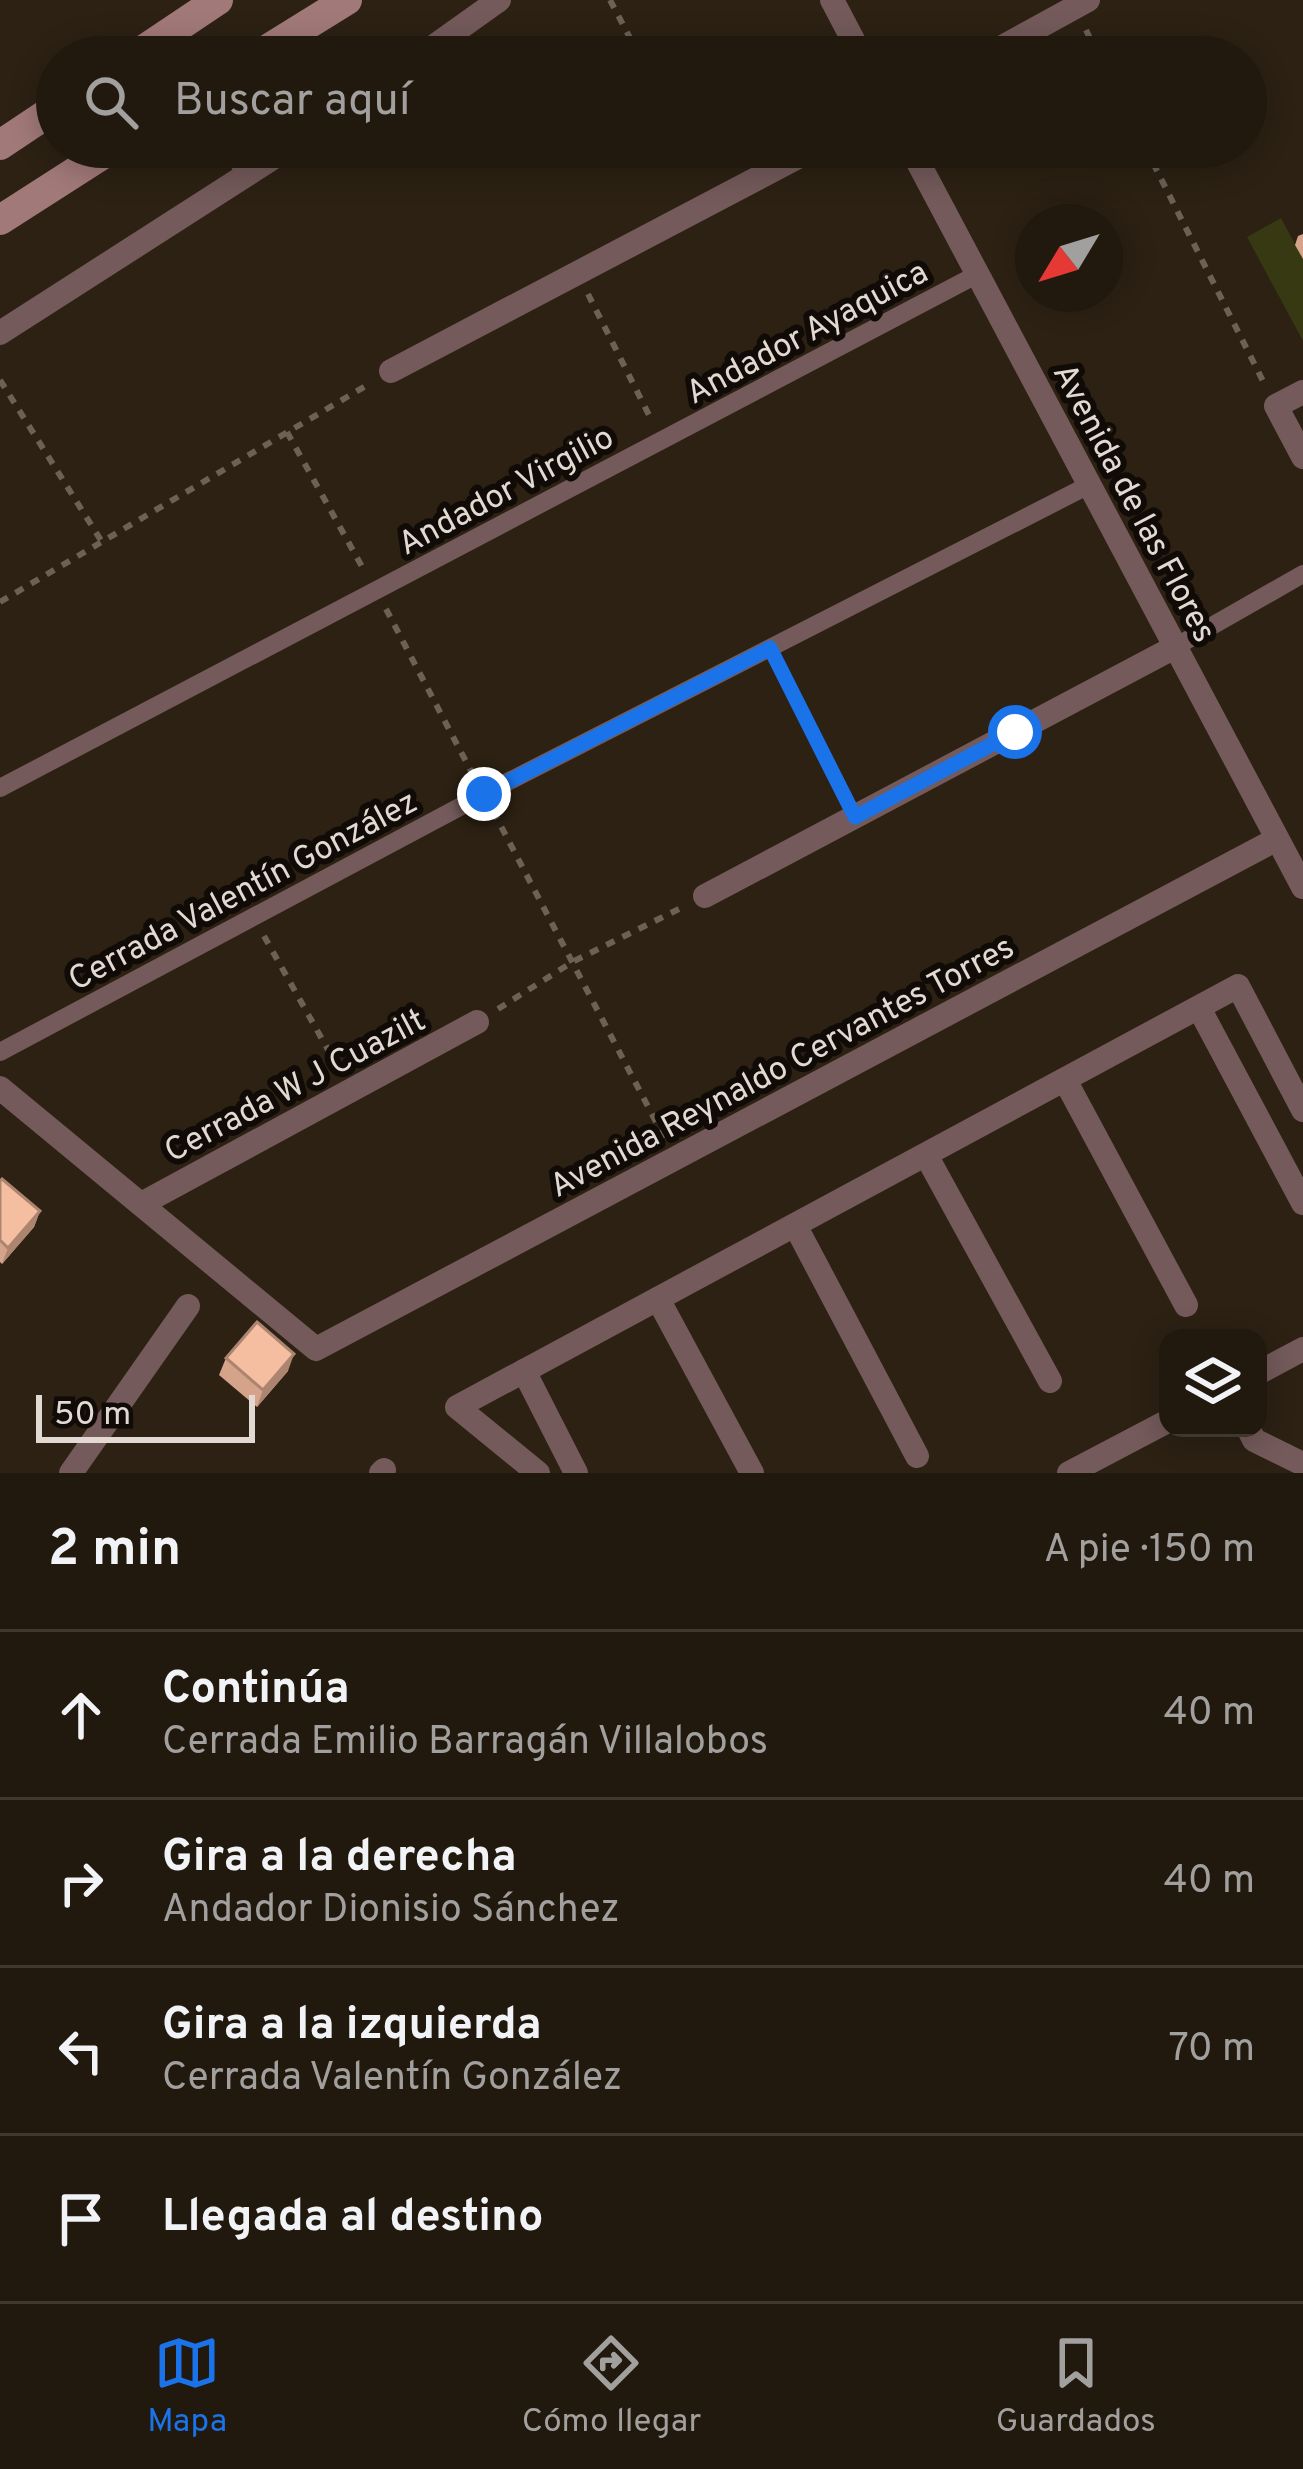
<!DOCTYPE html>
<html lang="es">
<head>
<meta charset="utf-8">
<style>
	:root { --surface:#21190e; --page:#292217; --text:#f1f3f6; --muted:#a2a09e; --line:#3e382e; --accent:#1a73e8 }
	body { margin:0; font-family:Overpass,sans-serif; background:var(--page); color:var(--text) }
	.controls { position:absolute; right:36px; bottom:36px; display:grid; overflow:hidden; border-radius:24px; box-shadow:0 6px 30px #0003 }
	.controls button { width:108px; height:108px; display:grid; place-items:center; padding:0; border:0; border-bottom:3px solid var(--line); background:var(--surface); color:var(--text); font:60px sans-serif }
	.compass { position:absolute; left:1015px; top:204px; width:108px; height:108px; border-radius:50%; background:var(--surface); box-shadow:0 6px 30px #0003; rotate:232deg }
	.scale { position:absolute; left:36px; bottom:30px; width:219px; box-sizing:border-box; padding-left:12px; border:6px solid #e2dad2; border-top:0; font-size:33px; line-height:42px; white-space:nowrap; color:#e2dad2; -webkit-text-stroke:9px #100b06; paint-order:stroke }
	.stop { position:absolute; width:36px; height:36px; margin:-27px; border:9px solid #1a73e8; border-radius:50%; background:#fff }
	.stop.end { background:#1a73e8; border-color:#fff; box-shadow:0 3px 12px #0008 }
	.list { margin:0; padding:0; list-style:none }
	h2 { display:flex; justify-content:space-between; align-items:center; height:156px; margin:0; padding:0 48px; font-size:51px }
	h2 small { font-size:39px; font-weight:400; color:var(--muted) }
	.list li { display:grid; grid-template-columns:78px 1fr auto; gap:36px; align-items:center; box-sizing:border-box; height:168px; padding:0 48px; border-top:3px solid var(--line) }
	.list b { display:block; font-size:45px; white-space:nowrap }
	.list p { margin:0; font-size:39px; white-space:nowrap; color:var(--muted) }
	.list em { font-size:39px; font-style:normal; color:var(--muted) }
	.icon { flex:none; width:66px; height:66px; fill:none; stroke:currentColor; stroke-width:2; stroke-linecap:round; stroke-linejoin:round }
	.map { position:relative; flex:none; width:1303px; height:1473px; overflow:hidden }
	.search { position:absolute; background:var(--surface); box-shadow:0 6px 30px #0003; left:36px; right:36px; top:36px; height:132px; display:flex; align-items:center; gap:30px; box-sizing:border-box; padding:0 42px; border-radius:66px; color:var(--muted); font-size:45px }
	.sheet { height:828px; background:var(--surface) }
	nav { display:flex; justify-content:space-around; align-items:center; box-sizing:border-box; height:168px; border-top:3px solid var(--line); background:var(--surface); font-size:33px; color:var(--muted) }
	nav a { display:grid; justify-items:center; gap:6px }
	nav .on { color:var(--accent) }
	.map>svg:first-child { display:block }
	.green { fill:#363911 }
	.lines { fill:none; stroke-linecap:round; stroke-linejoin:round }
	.path { stroke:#6b6155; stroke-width:6; stroke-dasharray:9 9; stroke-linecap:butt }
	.pedestrian { stroke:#745a5a; stroke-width:18 }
	.minor { stroke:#745a5a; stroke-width:24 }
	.secondary { stroke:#a27979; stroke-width:30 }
	.wall { fill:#d4a38a }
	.shaded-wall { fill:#ac8571 }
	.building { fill:#f6bea1; stroke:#ac8571; stroke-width:3 }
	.route { stroke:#1a73e8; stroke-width:15 }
	.labels { text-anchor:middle; stroke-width:12; stroke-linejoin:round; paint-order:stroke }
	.street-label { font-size:33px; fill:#e2dad2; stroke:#100b06 }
</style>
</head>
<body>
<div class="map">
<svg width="1303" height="1473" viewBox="0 0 1303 1473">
	<rect width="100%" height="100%" fill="#2c2113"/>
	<path class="green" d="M 1281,218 L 1303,259 L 1303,341 L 1247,237 Z"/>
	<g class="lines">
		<g class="path">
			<path d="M 610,0 L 640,57"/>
			<path d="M 1086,30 L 1099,57"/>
			<path d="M 1145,147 L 1265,385"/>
			<path d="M 588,294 L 652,421"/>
			<path d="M 0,380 L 102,542"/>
			<path d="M 287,432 L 365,572"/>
			<path d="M 0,602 L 369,384"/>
			<path d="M 386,609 L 472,773"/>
			<path d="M 780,667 L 844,795"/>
			<path d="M 493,811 L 665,1139"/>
			<path d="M 264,936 L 340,1071"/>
			<path d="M 498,1009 L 574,961 L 685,906"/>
		</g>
		<g class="pedestrian">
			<path d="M 1175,647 L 1303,574"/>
			<path d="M 0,788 L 978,274"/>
			<path d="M 0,1052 L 484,794 L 1089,485"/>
		</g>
		<g class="minor">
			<path d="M 832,0 L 862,57"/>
			<path d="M 419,57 L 499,0"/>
			<path d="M 984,57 L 1088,0"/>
			<path d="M 232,147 L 249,173"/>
			<path d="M 910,147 L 1303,887"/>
			<path d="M 0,333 L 290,147"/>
			<path d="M 391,371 L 817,147"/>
			<path d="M 1303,392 L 1276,406 L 1303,457"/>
			<path d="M 705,896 L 1175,647"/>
			<path d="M 1199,1008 L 1303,1203"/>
			<path d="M 1065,1080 L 1186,1305"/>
			<path d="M 0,1088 L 316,1349 L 1277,839"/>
			<path d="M 926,1155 L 1050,1381"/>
			<path d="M 143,1203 L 477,1022"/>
			<path d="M 795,1225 L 917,1456"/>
			<path d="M 658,1299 L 752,1473"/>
			<path d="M 524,1371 L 576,1473"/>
			<path d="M 1258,1373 L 1303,1349"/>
			<path d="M 1248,1428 L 1254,1440 L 1303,1464"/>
			<path d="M 71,1473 L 188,1306"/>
			<path d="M 381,1473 L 384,1470"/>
			<path d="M 538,1473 L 457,1407 L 1238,986 L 1303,1110"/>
			<path d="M 1069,1473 L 1168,1421"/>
		</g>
		<g class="secondary">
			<path d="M 133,57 L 218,0"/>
			<path d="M 255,57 L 347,0"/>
			<path d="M 0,145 L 57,107"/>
			<path d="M 0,220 L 114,147"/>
		</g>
	</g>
	<g class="wall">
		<path d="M 1303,234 L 1303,259 L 1295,245 L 1298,236 Z"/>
		<path d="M 0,1181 L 40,1211 L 34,1227 L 2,1264 L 0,1262 Z"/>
		<path d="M 226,1358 L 288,1371 L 257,1407 L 219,1375 Z"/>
	</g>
	<g class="shaded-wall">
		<path d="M 40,1211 L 34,1227 L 2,1264 L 8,1248 Z"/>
		<path d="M 294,1354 L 288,1371 L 257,1407 L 263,1390 Z"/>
	</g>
	<g class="building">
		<path d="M 2,1179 L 40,1211 L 8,1248 L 0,1240 L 0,1181 Z"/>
		<path d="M 257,1322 L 294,1354 L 263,1390 L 226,1358 Z"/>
	</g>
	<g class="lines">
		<path class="route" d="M 484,794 L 770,648 L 855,817 L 1015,732"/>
	</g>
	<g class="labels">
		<g class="street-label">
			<text transform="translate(806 331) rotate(-28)" y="12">Andador Ayaquica</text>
			<text transform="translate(505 489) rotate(-28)" y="12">Andador Virgilio</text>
			<text transform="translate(1136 502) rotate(62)" y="12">Avenida de las Flores</text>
			<text transform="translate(242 889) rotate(-28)" y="12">Cerrada Valentín González</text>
			<text transform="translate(781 1065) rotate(-28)" y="12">Avenida Reynaldo Cervantes Torres</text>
			<text transform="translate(294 1084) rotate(-28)" y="12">Cerrada W J Cuazilt</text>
		</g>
	</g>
</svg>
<div class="controls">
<button><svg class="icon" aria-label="layers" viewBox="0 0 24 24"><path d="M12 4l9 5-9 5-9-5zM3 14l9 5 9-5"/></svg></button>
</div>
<svg class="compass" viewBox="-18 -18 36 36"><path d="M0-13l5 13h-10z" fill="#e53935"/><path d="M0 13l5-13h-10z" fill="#a2a09e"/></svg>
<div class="scale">50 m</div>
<div class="stop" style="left:1015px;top:732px"></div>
<div class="stop end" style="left:484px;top:794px"></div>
<div class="search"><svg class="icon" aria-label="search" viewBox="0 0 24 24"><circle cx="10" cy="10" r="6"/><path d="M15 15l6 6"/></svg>Buscar aquí</div>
</div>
<section class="sheet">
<h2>2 min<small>A pie · 150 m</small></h2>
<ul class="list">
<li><svg class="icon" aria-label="ahead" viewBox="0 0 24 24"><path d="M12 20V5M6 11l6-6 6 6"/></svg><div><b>Continúa</b><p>Cerrada Emilio Barragán Villalobos</p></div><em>40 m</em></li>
<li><svg class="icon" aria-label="right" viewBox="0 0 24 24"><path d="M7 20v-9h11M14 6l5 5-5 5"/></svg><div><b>Gira a la derecha</b><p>Andador Dionisio Sánchez</p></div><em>40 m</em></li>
<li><svg class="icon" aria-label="left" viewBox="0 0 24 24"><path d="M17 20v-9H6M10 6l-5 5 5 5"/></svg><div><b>Gira a la izquierda</b><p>Cerrada Valentín González</p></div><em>70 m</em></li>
<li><svg class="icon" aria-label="arrive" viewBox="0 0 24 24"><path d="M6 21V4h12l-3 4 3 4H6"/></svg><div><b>Llegada al destino</b></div></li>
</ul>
</section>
<nav>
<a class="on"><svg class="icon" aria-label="map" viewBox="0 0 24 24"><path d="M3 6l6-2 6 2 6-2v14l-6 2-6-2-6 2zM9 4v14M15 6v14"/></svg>Mapa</a>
<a><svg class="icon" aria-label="directions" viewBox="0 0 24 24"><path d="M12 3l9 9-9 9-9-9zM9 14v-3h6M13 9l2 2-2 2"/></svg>Cómo llegar</a>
<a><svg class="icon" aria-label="saved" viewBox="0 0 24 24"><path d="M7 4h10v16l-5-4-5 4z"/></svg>Guardados</a>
</nav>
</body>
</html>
